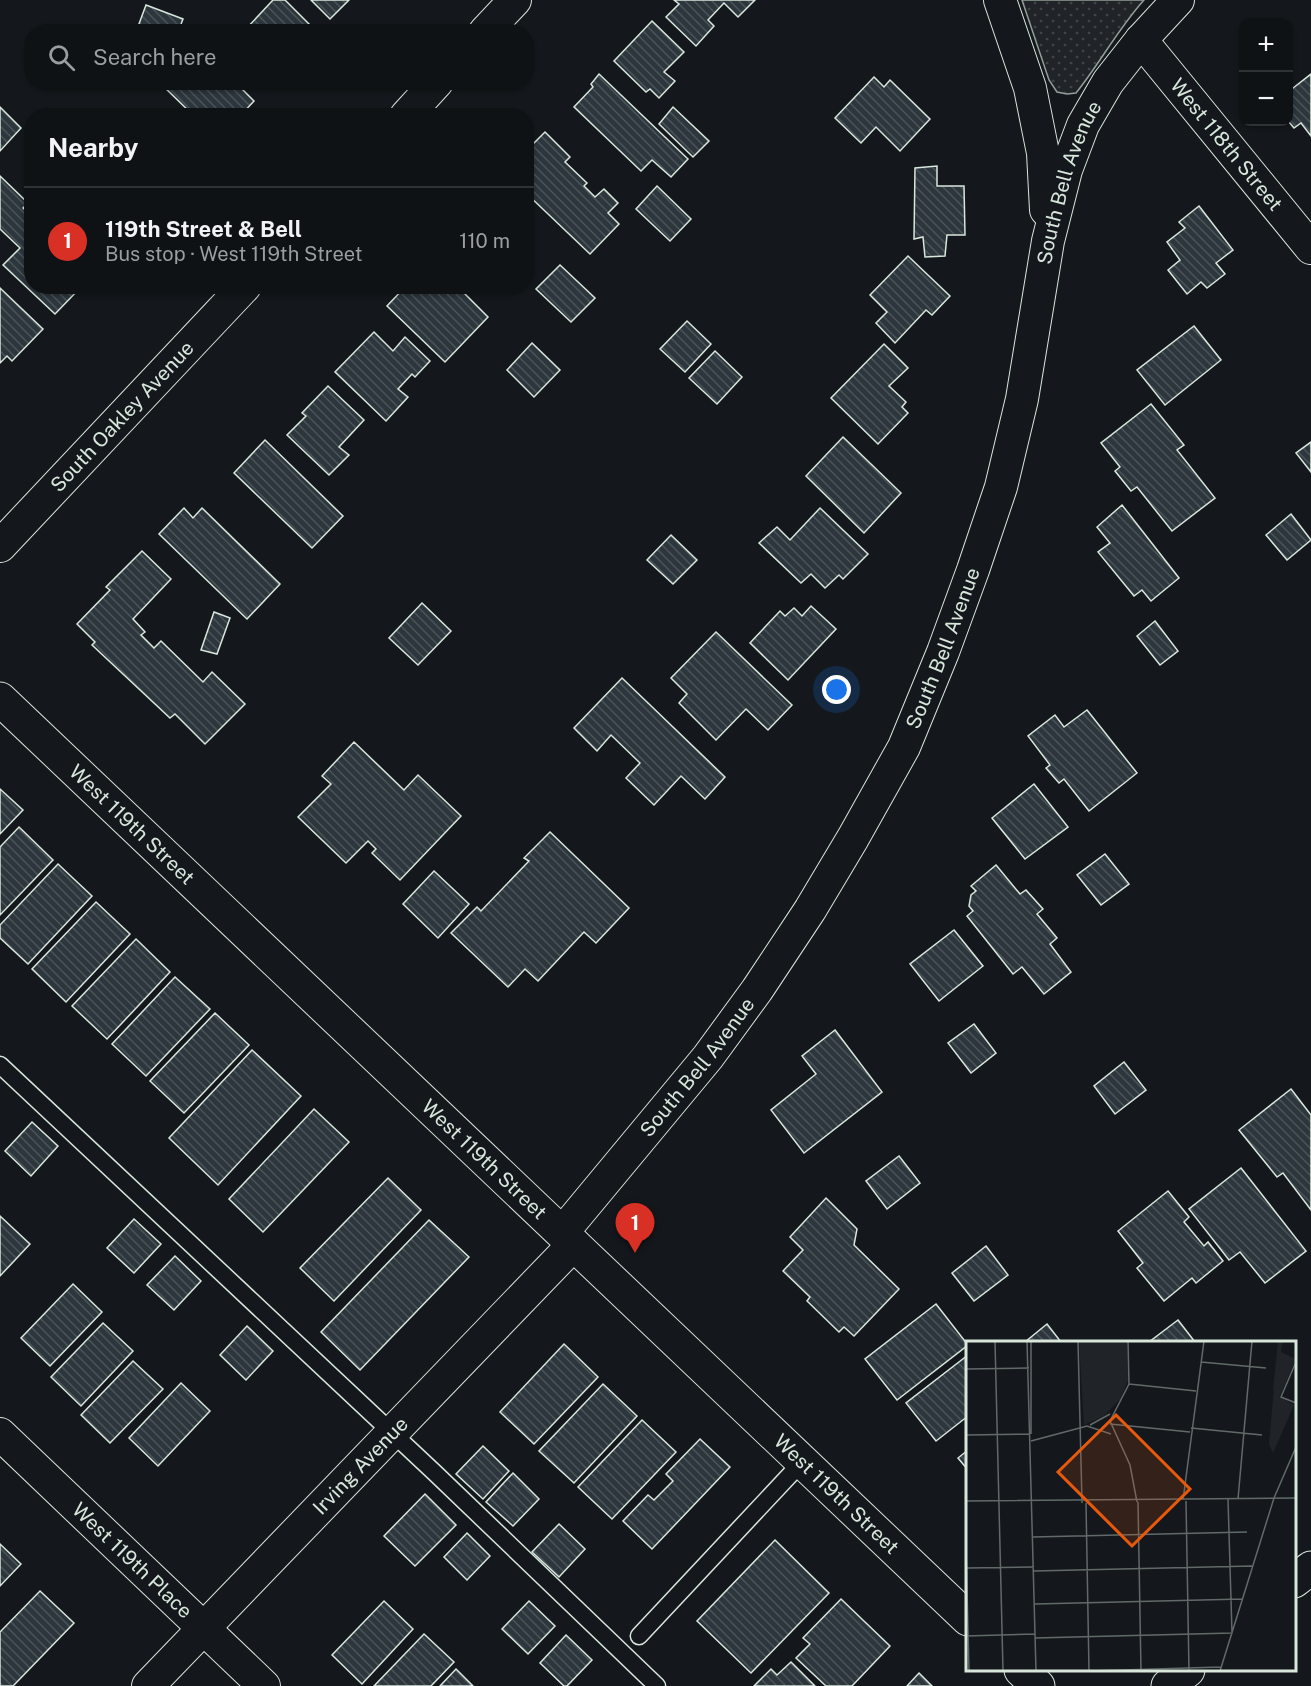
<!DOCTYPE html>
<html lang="en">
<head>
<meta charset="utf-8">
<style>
	:root { --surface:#0f1215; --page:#181b1e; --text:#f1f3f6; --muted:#9b9ea0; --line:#2f3234; --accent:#d93025 }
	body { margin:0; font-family:"Public Sans",sans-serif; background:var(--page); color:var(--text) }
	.controls { position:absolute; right:18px; top:18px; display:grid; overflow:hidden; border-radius:12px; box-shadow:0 2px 4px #0004 }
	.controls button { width:54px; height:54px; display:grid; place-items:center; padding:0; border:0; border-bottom:2px solid var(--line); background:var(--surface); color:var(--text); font:30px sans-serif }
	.you { position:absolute; left:837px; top:690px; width:21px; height:21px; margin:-15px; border:4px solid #fff; border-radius:50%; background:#1a73e8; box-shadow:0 0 0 9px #1a73e833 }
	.badge { display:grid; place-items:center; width:39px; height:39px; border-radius:50%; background:var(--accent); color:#fff; font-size:20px; font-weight:700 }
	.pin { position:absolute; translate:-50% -50px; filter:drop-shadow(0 2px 3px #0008) }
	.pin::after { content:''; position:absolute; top:32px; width:21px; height:18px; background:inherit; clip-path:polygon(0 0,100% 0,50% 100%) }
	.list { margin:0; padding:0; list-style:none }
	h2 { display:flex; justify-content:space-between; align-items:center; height:78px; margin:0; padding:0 24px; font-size:26px }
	h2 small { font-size:20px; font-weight:400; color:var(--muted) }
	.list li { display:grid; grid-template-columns:39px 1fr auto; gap:18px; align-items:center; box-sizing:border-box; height:108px; padding:0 24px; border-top:2px solid var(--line) }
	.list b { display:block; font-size:22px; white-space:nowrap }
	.list p { margin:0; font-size:20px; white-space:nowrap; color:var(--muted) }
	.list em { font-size:20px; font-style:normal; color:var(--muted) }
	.icon { flex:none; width:33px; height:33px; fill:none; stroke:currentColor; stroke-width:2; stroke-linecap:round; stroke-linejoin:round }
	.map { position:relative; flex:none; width:1311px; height:1686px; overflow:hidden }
	.search { position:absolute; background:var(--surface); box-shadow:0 2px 4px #0004; left:24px; top:24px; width:510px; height:66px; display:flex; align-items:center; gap:15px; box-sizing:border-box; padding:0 21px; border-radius:24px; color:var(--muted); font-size:22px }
	.panel { position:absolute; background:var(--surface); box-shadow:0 2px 4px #0004; left:24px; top:108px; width:510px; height:186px; border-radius:24px }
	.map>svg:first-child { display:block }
	.grass { fill:url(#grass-dots); stroke:#939e99; stroke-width:1.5 }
	.building { fill:url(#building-back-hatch); stroke:#d8e6dc; stroke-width:1.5 }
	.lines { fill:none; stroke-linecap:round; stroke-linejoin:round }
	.lane-casing { stroke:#d8e6dc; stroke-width:19 }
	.street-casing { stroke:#d8e6dc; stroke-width:34 }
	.secondary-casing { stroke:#d8e6dc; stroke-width:35 }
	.lane { stroke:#14181c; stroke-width:16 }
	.street { stroke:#14181c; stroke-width:32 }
	.secondary { stroke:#14181c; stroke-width:33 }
	.labels { text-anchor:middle; stroke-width:4.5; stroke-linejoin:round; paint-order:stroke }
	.street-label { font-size:20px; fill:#d8e6dc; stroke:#14181c }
	.inset-road { fill:none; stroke:#626a69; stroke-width:1.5 }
	.view { fill:#e8590c; fill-opacity:0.15; stroke:#e8590c; stroke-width:3 }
	.inset-edge { fill:none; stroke:#d8e6dc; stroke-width:3 }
</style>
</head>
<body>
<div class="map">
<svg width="1311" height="1686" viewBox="0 0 1311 1686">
	<defs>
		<pattern id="grass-dots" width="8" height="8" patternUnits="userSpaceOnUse" patternTransform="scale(1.5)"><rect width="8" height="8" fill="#202428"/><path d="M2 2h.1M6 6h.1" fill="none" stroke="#404447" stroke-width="1.8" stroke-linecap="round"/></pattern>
		<pattern id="building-back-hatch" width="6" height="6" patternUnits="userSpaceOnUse" patternTransform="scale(1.5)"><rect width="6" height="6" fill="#2c363c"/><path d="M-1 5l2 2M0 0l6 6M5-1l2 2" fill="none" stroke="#4a5358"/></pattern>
	</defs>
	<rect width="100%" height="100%" fill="#14181c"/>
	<path class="grass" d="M 1022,0 L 1144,0 C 1118,29 1100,63 1076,93 L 1067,94 L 1057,92 L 1049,80 Z"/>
	<g class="building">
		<path d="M 273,0 L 285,0 L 317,32 L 237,32 L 242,26 L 246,29 Z"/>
		<path d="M 311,0 L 349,0 L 330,19 Z"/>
		<path d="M 674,0 L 755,0 L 738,17 L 724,3 L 708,20 L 714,26 L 696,46 L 666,17 L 679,4 Z"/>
		<path d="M 146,5 L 183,19 L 178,32 L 136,32 Z"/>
		<path d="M 652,21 L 684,52 L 664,72 L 675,81 L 659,98 L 650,89 L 646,92 L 614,61 Z"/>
		<path d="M 599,74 L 688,159 L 671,177 L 652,160 L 641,171 L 574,107 L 593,87 L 591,84 Z"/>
		<path d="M 1311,74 L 1311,136 L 1301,123 L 1294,128 L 1288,121 L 1288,92 Z"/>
		<path d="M 874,77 L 884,87 L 890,80 L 930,119 L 900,151 L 876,127 L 861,143 L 835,118 Z"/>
		<path d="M 235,82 L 254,101 L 240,116 L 194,116 L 160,83 Z"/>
		<path d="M 0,107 L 21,128 L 0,151 Z"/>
		<path d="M 673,107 L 709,141 L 693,157 L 659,124 Z"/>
		<path d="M 545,132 L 570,157 L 565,162 L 587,183 L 584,186 L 595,197 L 604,189 L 618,203 L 608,213 L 619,224 L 590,254 L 526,193 L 526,151 Z"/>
		<path d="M 937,166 L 937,186 L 964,186 L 965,235 L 947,235 L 945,256 L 925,257 L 923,237 L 914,239 L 915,168 Z"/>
		<path d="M 0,176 L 28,203 L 23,208 L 32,217 L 32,286 L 82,286 L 55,314 L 3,265 L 20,248 L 0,229 Z"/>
		<path d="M 657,186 L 691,219 L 670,241 L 636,209 Z"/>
		<path d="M 1199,206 L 1233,250 L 1216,263 L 1225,274 L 1207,288 L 1201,282 L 1187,294 L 1168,270 L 1180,260 L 1167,242 L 1185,228 L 1179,222 Z"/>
		<path d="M 908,256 L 950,296 L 932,315 L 926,310 L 895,343 L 876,323 L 887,312 L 870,295 Z"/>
		<path d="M 560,265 L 595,298 L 571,322 L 536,289 Z"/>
		<path d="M 406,286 L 417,286 L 422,292 L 427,286 L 457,286 L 488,317 L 445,362 L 387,306 Z"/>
		<path d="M 0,288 L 43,329 L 12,361 L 7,356 L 0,363 Z"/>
		<path d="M 687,321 L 711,344 L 685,372 L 660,349 Z"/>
		<path d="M 1194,326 L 1221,360 L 1165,405 L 1137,370 Z"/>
		<path d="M 374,332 L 393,351 L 405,337 L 430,361 L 415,377 L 412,374 L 398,389 L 408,397 L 386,421 L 335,372 Z"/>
		<path d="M 532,343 L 560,370 L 534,397 L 507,370 Z"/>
		<path d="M 884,344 L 908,368 L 889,386 L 906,402 L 902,407 L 908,413 L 878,444 L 831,398 Z"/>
		<path d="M 715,351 L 742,377 L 717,404 L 689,378 Z"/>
		<path d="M 328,386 L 364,420 L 339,447 L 349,455 L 329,475 L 287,435 L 306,416 L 302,413 Z"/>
		<path d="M 1151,404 L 1184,445 L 1177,450 L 1215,498 L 1172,531 L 1137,487 L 1131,491 L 1115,471 L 1120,467 L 1101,443 Z"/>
		<path d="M 843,437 L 901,493 L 864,533 L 806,476 Z"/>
		<path d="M 265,440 L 343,516 L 312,548 L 234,473 Z"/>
		<path d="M 1311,442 L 1311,472 L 1296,453 Z"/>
		<path d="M 1122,505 L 1179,578 L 1151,601 L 1142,590 L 1134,596 L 1098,552 L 1110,543 L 1097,527 Z"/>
		<path d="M 184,508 L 193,518 L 202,508 L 280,584 L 247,619 L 159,534 Z"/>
		<path d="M 820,508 L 868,554 L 843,579 L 839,575 L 825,588 L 811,574 L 801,583 L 759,543 L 777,527 L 790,540 Z"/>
		<path d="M 1291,514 L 1311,540 L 1287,560 L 1266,535 Z"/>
		<path d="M 671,535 L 697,560 L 673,584 L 647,560 Z"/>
		<path d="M 142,551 L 171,579 L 133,619 L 145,632 L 141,635 L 154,648 L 161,641 L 203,682 L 212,672 L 245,704 L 205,744 L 175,714 L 170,718 L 92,645 L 95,642 L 77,624 L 110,590 L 106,587 Z"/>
		<path d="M 422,603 L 451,631 L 418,665 L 389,638 Z"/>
		<path d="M 811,606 L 836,629 L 788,680 L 750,643 L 780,611 L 785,616 L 794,608 L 802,616 Z"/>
		<path d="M 214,612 L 230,618 L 217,654 L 201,650 Z"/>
		<path d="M 1155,621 L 1178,651 L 1160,665 L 1137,636 Z"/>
		<path d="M 716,632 L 792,705 L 768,730 L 746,709 L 716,740 L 679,703 L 687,694 L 671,678 Z"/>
		<path d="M 622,678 L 725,777 L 705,799 L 681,776 L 654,805 L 626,778 L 640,763 L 611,735 L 597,751 L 574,728 Z"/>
		<path d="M 1087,710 L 1137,773 L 1089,811 L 1064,779 L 1059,783 L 1046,768 L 1050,765 L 1028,736 L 1055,715 L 1064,727 Z"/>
		<path d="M 354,742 L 404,790 L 418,775 L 461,816 L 400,880 L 372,853 L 376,849 L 368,841 L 346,863 L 298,817 L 331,784 L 322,776 Z"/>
		<path d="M 1034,784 L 1068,827 L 1025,859 L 992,818 Z"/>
		<path d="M 0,789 L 23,810 L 0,834 Z"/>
		<path d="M 19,827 L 53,860 L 0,915 L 0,847 Z"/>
		<path d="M 550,832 L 629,908 L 596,943 L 584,932 L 538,981 L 525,969 L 508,987 L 451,933 L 477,907 L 481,911 L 529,861 L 524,858 Z"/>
		<path d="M 1105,854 L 1129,884 L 1101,905 L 1077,875 Z"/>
		<path d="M 58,864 L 92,896 L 28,964 L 0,938 L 0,925 Z"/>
		<path d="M 996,865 L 1020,894 L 1026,890 L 1043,909 L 1037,914 L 1057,938 L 1050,944 L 1071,972 L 1044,994 L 1022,967 L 1013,974 L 967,916 L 973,911 L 969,906 L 971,895 L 976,891 L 971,886 Z"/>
		<path d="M 434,871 L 469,904 L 438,938 L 403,904 Z"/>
		<path d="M 96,902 L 130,934 L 66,1002 L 32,969 Z"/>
		<path d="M 954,930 L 983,966 L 939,1001 L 910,964 Z"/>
		<path d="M 136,939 L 170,972 L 107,1039 L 72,1006 Z"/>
		<path d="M 175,977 L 210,1009 L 146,1076 L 112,1044 Z"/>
		<path d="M 215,1013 L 249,1045 L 184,1113 L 150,1081 Z"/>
		<path d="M 974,1024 L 996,1053 L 971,1073 L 948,1043 Z"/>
		<path d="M 835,1030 L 882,1092 L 804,1153 L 771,1110 L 816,1074 L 802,1056 Z"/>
		<path d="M 252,1050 L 301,1096 L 218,1185 L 169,1138 Z"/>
		<path d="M 1124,1062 L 1146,1090 L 1115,1114 L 1094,1086 Z"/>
		<path d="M 1291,1089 L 1311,1115 L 1311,1210 L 1283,1173 L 1277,1177 L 1239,1130 Z"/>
		<path d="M 314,1109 L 349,1142 L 263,1232 L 229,1199 Z"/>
		<path d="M 32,1122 L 58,1146 L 31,1176 L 5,1151 Z"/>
		<path d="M 899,1156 L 920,1183 L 887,1209 L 866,1181 Z"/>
		<path d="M 1241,1168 L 1306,1251 L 1265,1283 L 1240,1252 L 1229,1260 L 1189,1209 Z"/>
		<path d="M 388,1178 L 421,1210 L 334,1301 L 300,1268 Z"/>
		<path d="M 1168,1191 L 1189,1217 L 1184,1222 L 1204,1246 L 1208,1242 L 1223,1261 L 1196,1283 L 1192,1278 L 1164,1301 L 1137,1268 L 1143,1263 L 1118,1231 Z"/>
		<path d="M 826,1198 L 857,1229 L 854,1245 L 899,1289 L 854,1336 L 844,1327 L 839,1332 L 807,1301 L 810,1297 L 783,1271 L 803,1250 L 790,1237 Z"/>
		<path d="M 0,1216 L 30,1244 L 0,1276 Z"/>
		<path d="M 134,1219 L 161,1244 L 134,1273 L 107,1248 Z"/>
		<path d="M 429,1220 L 469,1257 L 360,1370 L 321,1332 Z"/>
		<path d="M 986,1246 L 1008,1275 L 974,1301 L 952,1273 Z"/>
		<path d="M 175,1256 L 201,1281 L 174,1310 L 147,1285 Z"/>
		<path d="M 73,1284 L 102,1312 L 50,1366 L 21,1338 Z"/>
		<path d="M 936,1304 L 968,1345 L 897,1400 L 865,1359 Z"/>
		<path d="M 1178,1320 L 1195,1342 L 1149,1342 Z"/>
		<path d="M 103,1323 L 133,1351 L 81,1406 L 51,1377 Z"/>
		<path d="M 1047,1324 L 1061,1342 L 1025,1342 Z"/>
		<path d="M 247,1326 L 273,1351 L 246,1380 L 220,1355 Z"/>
		<path d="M 564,1344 L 598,1377 L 534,1444 L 500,1412 Z"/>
		<path d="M 968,1355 L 968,1416 L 936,1441 L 906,1403 Z"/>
		<path d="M 133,1361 L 163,1389 L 110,1443 L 81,1415 Z"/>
		<path d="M 181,1383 L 210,1411 L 158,1466 L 129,1438 Z"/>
		<path d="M 603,1384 L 637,1416 L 574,1483 L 539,1451 Z"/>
		<path d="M 642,1420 L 676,1452 L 612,1519 L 578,1487 Z"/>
		<path d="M 700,1439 L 730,1467 L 652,1549 L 623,1521 L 648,1495 L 654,1500 L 673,1481 L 666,1474 Z"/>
		<path d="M 483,1446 L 509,1471 L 483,1499 L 456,1474 Z"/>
		<path d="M 968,1450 L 968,1470 L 958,1458 Z"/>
		<path d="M 513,1473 L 539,1499 L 513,1526 L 486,1502 Z"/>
		<path d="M 425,1494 L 456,1525 L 415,1566 L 384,1536 Z"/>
		<path d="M 559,1524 L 585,1549 L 559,1577 L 532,1552 Z"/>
		<path d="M 467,1533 L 490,1556 L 467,1580 L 444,1557 Z"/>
		<path d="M 775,1540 L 829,1593 L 751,1673 L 697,1621 Z"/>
		<path d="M 0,1544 L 21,1564 L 0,1586 Z"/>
		<path d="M 40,1591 L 74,1623 L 13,1686 L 0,1686 L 0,1632 Z"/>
		<path d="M 841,1599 L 890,1646 L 852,1686 L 826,1686 L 796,1658 L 810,1644 L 803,1638 Z"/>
		<path d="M 384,1601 L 413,1629 L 362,1684 L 332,1655 Z"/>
		<path d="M 529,1601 L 555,1626 L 528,1654 L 502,1629 Z"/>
		<path d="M 424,1634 L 454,1662 L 431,1686 L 374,1686 Z"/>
		<path d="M 566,1635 L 592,1660 L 567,1686 L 564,1686 L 540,1663 Z"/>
		<path d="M 791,1662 L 815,1686 L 754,1686 L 771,1669 L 777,1675 Z"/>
		<path d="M 456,1669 L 473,1686 L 440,1686 Z"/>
		<path d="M 919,1673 L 932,1686 L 907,1686 Z"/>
	</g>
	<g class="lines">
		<defs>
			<g id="lane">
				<path d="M 0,1065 L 435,1473 L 657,1686"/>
				<path d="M 639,1636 L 802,1462"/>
			</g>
			<g id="street">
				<path d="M 1000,0 L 1030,88 L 1043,153 L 1046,210"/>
				<path d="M 485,32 L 515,0"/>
				<path id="s1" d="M 1141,40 L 1311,248"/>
				<path d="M 406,116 L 437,82"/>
				<path id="s2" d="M 0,546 L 245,286"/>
				<path id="s3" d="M 562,1233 L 708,1057 L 757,990 L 810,910 L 853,838 L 904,747 L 943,652 L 973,570 L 1001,487 L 1022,399 L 1048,241 L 1066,170 L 1083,125 L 1108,82 L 1141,40 L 1178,0"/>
				<path id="s4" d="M 0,1434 L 264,1686"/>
				<path id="s5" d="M 148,1686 L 574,1244"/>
			</g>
			<g id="secondary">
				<path id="s6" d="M 0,699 L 968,1619"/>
				<path d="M 1294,1581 L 1311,1568"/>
				<path d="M 1021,1670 L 1038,1686"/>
				<path d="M 1168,1686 L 1188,1670"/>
			</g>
		</defs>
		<use href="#lane" class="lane-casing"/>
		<use href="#street" class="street-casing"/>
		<use href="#secondary" class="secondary-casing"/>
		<use href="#lane" class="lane"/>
		<use href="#street" class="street"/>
		<use href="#secondary" class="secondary"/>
	</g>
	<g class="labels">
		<g class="street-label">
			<text dy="7" stroke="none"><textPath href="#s1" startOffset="135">West 118th Street</textPath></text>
			<text dy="7" stroke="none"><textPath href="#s3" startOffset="1186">South Bell Avenue</textPath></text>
			<text dy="7" stroke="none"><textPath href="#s2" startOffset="178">South Oakley Avenue</textPath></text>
			<text dy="7" stroke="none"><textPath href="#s3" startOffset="702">South Bell Avenue</textPath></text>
			<text dy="7" stroke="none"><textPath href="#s6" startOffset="182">West 119th Street</textPath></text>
			<text dy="7" stroke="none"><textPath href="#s3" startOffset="214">South Bell Avenue</textPath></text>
			<text dy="7" stroke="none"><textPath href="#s6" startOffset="668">West 119th Street</textPath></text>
			<text dy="7" stroke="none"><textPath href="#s5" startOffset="306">Irving Avenue</textPath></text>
			<text dy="7" stroke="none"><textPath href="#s6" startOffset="1154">West 119th Street</textPath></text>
			<text dy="7" stroke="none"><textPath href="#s4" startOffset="183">West 119th Place</textPath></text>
		</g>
	</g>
	<g transform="translate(966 1341)">
		<rect width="330" height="330" fill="#14181c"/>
		<path d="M 312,0 L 317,0 L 315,11 L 330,18 L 314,55 L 307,49 Z" fill="#202428"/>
		<path d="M 308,47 L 314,56 L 328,64 L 307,112 L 303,103 Z" fill="#202428"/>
		<path d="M 113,0 L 161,0 L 162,39 L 154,58 L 138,75 L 118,84 Z" fill="#202428"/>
		<path class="inset-road" d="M 29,0 L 37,330M 61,0 L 70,330M 65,0 L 65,93M 112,0 L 116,162M 162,0 L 163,43 L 144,80 L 164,124 L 171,161M 235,21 L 300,27M 330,21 L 315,56 L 330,62M 0,28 L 63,27M 163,43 L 230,50M 144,83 L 224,91M 124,84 L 144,73M 225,87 L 296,94M 0,94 L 63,93M 65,100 L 121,85 L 145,93M 272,158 L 286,0M 217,159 L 238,0M 0,160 L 330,157M 220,160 L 223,330M 172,161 L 175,330M 120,162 L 123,330M 67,196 L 281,191M 0,206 L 3,330M 1,227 L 68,226M 68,230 L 286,225M 69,263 L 277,258M 0,295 L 69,293M 69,297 L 266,292 L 262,158M 123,330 L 255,326M 254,330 L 308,157 L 330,106"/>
		<path class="view" d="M 150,74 L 224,148 L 166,205 L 92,131 Z"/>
		<rect width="330" height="330" class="inset-edge"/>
	</g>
</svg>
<div class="controls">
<button>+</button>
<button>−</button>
</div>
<div class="you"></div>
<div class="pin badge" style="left:635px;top:1253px">1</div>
<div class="search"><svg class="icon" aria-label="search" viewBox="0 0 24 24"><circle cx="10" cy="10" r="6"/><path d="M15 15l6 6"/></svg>Search here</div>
<section class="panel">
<h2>Nearby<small></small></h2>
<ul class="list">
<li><span class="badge">1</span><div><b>119th Street &amp; Bell</b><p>Bus stop · West 119th Street</p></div><em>110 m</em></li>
</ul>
</section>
</div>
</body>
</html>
